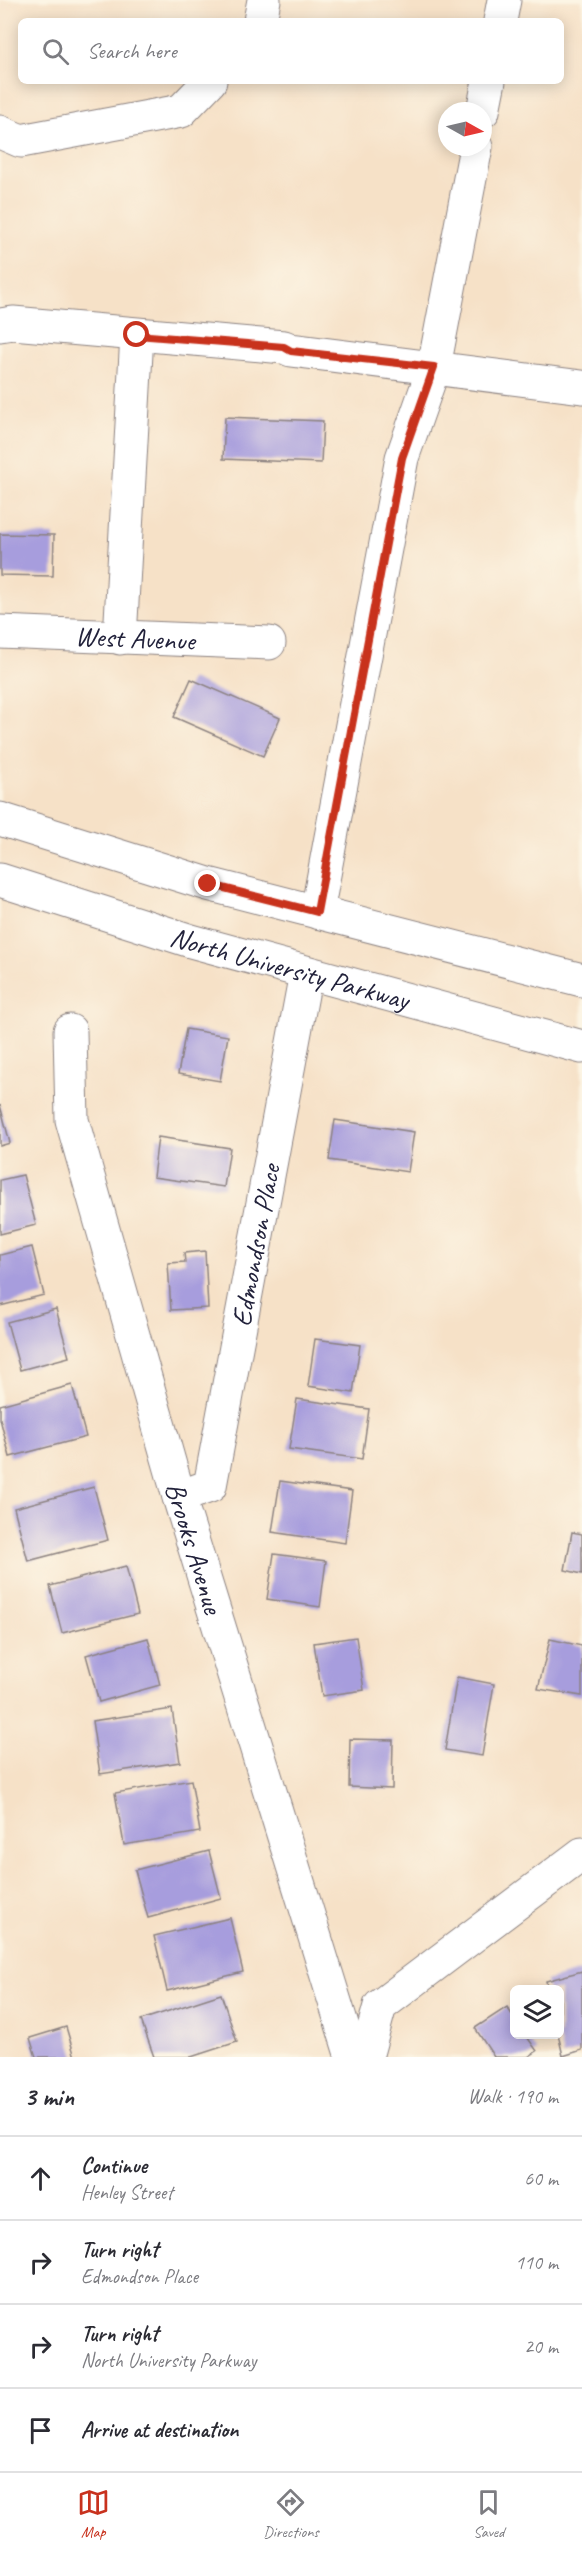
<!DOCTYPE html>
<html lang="en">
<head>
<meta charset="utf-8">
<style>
	:root { --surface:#fff; --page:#f7f7f7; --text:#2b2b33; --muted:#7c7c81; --line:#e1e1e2; --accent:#c8321e }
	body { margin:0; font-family:Caveat,sans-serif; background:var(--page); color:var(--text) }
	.controls { position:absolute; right:18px; bottom:18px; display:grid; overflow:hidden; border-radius:9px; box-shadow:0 3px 15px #0003 }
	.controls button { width:54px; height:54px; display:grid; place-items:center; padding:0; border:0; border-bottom:2px solid var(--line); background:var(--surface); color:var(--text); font:30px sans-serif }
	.compass { position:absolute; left:438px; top:102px; width:54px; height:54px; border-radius:50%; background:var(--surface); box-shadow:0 3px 15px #0003; rotate:98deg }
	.stop { position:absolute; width:18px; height:18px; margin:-14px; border:4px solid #c8321e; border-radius:50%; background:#fff }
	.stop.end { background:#c8321e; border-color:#fff; box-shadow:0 2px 6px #0008 }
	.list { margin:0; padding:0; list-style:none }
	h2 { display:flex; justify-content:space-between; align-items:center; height:78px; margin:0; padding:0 24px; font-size:26px }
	h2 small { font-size:20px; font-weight:400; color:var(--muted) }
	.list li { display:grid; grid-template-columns:39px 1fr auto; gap:18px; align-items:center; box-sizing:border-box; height:84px; padding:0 24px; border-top:2px solid var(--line) }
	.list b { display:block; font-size:22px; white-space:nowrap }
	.list p { margin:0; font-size:20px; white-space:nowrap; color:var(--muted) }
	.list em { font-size:20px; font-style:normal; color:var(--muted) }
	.icon { flex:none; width:33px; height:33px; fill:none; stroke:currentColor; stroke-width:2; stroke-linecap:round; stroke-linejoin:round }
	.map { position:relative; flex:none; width:582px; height:2057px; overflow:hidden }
	.search { position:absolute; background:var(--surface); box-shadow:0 3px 15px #0003; left:18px; right:18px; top:18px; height:66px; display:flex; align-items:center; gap:15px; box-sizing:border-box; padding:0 21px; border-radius:9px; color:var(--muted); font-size:22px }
	.sheet { height:414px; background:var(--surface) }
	nav { display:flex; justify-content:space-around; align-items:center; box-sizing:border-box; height:84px; border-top:2px solid var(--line); background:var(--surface); font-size:16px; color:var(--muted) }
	nav a { display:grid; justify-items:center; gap:3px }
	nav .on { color:var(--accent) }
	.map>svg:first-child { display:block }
	.building { fill:#a79ddd }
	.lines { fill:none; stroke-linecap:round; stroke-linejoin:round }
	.minor-casing { stroke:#8c8281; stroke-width:35 }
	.major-casing { stroke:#8c8281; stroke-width:35 }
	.minor { stroke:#fff; stroke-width:33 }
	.major { stroke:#fff; stroke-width:33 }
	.route { stroke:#c8321e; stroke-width:8 }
	.labels { text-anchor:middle; stroke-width:4.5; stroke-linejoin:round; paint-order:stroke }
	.street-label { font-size:28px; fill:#22223b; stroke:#fcf5e5 }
</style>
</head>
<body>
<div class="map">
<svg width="582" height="2057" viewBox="0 0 582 2057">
	<rect width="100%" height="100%" fill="#fcf5e5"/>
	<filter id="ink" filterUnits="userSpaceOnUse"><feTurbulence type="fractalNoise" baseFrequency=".0167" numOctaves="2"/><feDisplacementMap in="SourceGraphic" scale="12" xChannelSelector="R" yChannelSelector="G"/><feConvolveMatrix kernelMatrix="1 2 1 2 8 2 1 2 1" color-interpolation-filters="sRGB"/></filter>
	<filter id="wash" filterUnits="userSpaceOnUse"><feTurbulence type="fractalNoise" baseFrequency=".008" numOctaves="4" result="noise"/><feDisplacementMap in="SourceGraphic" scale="24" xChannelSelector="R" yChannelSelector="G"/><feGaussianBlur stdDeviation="1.35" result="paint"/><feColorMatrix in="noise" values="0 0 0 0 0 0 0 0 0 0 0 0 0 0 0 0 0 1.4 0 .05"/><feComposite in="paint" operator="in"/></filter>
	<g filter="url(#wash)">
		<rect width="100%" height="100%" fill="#f6e1c7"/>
		<g id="blocks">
			<g class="building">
				<path d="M 225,417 L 323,421 L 321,463 L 223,459 Z"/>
				<path d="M 0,534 L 54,535 L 53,576 L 0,575 Z"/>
				<path d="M 191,679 L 280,718 L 263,756 L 174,717 Z"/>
				<path d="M 186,1029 L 228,1036 L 220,1081 L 178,1074 Z"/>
				<path d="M 0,1105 L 10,1143 L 0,1146 Z"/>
				<path d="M 335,1120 L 414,1132 L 408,1172 L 329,1160 Z"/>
				<path d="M 158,1137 L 230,1148 L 224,1187 L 153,1177 Z"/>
				<path d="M 23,1175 L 36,1225 L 0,1234 L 0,1180 Z"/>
				<path d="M 32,1247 L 44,1295 L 0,1306 L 0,1255 Z"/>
				<path d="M 205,1251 L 208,1308 L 171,1310 L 168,1263 L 185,1262 L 184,1253 Z"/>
				<path d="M 56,1309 L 69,1357 L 20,1370 L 7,1322 Z"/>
				<path d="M 315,1339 L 360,1345 L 353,1393 L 308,1386 Z"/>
				<path d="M 72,1385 L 86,1437 L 10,1457 L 0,1419 L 0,1405 Z"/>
				<path d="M 297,1399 L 369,1409 L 362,1459 L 289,1449 Z"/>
				<path d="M 280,1481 L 352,1491 L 345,1543 L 272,1532 Z"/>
				<path d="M 94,1487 L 108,1540 L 28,1561 L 14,1508 Z"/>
				<path d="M 572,1532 L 582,1534 L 582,1574 L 565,1570 Z"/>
				<path d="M 274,1554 L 326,1561 L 320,1607 L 267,1599 Z"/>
				<path d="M 126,1566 L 138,1614 L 62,1633 L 50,1586 Z"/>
				<path d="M 356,1637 L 364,1690 L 322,1696 L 314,1643 Z"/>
				<path d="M 148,1638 L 160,1685 L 99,1702 L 86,1655 Z"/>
				<path d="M 550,1639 L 582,1646 L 582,1696 L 538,1689 Z"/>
				<path d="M 457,1677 L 494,1684 L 482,1756 L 445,1750 Z"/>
				<path d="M 172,1709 L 180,1762 L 100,1774 L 92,1721 Z"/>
				<path d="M 350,1739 L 393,1740 L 392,1789 L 349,1787 Z"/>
				<path d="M 191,1780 L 200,1832 L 124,1845 L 115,1793 Z"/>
				<path d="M 209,1851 L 221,1898 L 148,1918 L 135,1870 Z"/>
				<path d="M 230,1918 L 243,1972 L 167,1991 L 154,1936 Z"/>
				<path d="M 582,1971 L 582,2050 L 563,2056 L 558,2034 L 560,2034 L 560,1990 L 548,1990 L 546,1981 Z"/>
				<path d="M 221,1994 L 237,2042 L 191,2057 L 154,2057 L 141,2020 Z"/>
				<path d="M 507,2007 L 514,2018 L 514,2034 L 525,2034 L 537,2051 L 528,2057 L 494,2057 L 475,2028 Z"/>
				<path d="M 66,2027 L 75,2057 L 36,2057 L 30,2038 Z"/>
			</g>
		</g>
	</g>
	<g filter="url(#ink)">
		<use href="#blocks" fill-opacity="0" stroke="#8c8281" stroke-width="1.5"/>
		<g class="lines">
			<defs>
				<g id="minor">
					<path d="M 260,21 L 264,0"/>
					<path d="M 500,21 L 504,0"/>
					<path d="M 483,111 L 489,81"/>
					<path d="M 0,132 L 21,141 L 181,111 L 210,81"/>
					<path d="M 0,325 L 13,323 L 284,347 L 291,350 L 582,387"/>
					<path id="s1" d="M 0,632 L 269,643"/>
					<path d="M 120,638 L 137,335"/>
					<path d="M 317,912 L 402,458 L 434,367 L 476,147"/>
					<path id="s2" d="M 70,1031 L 72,1120 L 179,1497 L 352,2057"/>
					<path id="s3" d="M 179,1497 L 210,1486 L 306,973"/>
					<path d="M 366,2057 L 380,2006 L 582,1854"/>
				</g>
				<g id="major">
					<path d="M 0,819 L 208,884 L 582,980"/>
					<path id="s4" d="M 0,880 L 191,941 L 582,1047"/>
				</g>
			</defs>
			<use href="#minor" class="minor-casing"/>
			<use href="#major" class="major-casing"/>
			<use href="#minor" class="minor"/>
			<use href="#major" class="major"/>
		</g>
	</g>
	<g class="lines" filter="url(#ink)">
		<path class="route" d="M 137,335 L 284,347 L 291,351 L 434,367 L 402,458 L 317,912 L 208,884"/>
	</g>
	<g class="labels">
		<g class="street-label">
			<text dy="10" stroke="none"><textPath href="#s1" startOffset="135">West Avenue</textPath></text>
			<text dy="10" stroke="none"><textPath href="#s4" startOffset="303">North University Parkway</textPath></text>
			<text dy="10" stroke="none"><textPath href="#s3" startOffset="278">Edmondson Place</textPath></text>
			<text dy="10" stroke="none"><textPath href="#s2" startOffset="534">Brooks Avenue</textPath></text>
		</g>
	</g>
</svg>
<div class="controls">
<button><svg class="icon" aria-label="layers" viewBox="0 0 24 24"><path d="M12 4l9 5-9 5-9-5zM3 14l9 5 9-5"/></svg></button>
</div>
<svg class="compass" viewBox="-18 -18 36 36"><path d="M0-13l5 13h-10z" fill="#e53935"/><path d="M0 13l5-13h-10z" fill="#7c7c81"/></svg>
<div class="stop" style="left:137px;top:335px"></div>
<div class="stop end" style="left:208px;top:884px"></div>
<div class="search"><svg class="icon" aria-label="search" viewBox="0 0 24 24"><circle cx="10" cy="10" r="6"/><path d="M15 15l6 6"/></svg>Search here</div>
</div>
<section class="sheet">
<h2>3 min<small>Walk · 190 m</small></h2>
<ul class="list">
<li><svg class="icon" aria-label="ahead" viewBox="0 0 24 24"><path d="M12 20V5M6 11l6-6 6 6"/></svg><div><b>Continue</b><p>Henley Street</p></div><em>60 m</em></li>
<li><svg class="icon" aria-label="right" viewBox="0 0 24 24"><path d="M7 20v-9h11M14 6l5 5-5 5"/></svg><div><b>Turn right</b><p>Edmondson Place</p></div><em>110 m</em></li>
<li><svg class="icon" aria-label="right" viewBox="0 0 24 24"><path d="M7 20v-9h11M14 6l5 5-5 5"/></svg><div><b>Turn right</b><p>North University Parkway</p></div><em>20 m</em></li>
<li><svg class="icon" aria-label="arrive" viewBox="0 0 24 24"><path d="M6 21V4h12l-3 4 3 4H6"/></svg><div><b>Arrive at destination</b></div></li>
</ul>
</section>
<nav>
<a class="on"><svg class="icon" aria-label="map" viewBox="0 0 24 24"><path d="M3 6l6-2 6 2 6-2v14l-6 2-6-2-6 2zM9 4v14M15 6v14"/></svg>Map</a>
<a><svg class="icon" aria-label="directions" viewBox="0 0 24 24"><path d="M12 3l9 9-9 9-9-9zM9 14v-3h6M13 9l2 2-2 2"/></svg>Directions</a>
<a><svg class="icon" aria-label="saved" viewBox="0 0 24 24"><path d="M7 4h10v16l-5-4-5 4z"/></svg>Saved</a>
</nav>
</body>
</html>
